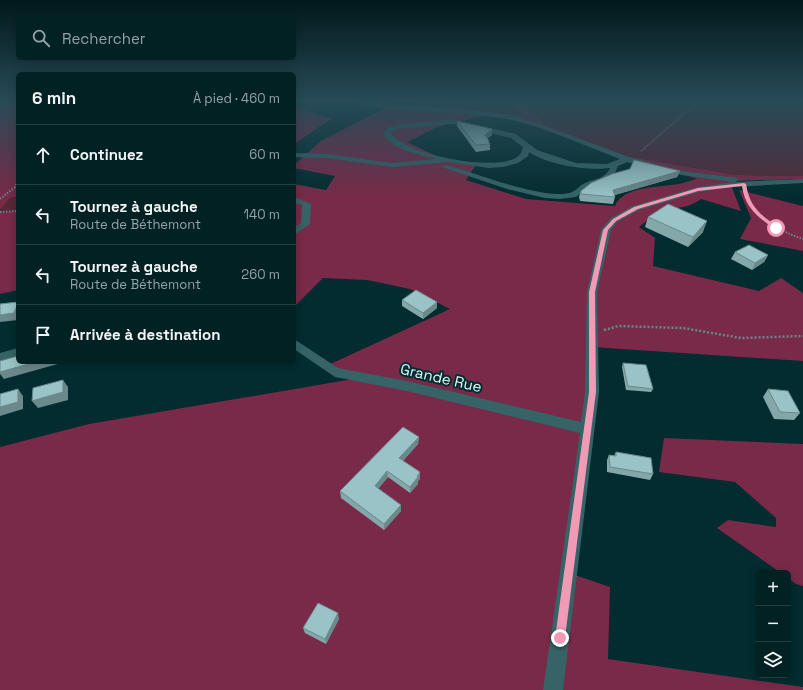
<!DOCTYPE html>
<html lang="fr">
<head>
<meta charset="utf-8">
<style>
	:root { --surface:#022123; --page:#102e30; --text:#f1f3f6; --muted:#96a3a6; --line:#233e41 }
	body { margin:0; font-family:"Space Grotesk",sans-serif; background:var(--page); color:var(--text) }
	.controls { position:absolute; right:12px; bottom:12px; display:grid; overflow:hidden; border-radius:6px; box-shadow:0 2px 10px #0003 }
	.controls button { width:36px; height:36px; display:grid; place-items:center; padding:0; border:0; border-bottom:1px solid var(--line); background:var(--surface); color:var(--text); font:20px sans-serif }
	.stop { position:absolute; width:12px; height:12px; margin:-9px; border:3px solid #f09ab5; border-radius:50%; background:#fff }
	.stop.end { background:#f09ab5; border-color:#fff; box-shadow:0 1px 4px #0008 }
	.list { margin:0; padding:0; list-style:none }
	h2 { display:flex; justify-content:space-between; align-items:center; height:52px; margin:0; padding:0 16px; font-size:17px }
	h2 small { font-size:13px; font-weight:400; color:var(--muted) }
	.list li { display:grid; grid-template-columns:26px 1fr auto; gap:12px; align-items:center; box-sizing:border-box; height:60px; padding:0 16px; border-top:1px solid var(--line) }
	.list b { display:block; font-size:15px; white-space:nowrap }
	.list p { margin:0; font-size:13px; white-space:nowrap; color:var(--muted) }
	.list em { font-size:13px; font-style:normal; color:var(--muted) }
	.icon { flex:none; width:22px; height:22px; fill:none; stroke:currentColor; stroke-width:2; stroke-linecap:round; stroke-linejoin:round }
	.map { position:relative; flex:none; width:803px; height:690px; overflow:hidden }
	.search { position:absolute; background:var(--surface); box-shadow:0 2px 10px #0003; left:16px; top:16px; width:280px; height:44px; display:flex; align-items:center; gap:10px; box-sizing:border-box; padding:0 14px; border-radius:6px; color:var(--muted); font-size:15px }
	.panel { position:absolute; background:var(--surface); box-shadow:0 2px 10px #0003; left:16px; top:72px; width:280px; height:292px; border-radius:6px }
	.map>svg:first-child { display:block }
	.green { fill:#562838 }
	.forest { fill:#782a48; fill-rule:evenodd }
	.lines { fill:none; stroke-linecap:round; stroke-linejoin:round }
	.path-far2 { stroke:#68888a; stroke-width:1.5; stroke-dasharray:1 1; stroke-linecap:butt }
	.path-far1 { stroke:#68888a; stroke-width:2; stroke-dasharray:1.5 1.5; stroke-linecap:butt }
	.path { stroke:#68888a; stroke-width:2.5; stroke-dasharray:2 2; stroke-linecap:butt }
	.minor { fill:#356366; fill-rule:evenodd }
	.wall { fill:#84a8aa }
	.shaded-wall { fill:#6b888b }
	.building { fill:#99c3c6; stroke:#6b888b }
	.route { fill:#f09ab5 }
	.labels { text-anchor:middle; stroke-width:4; stroke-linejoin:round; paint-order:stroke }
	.street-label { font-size:15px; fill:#e3f8f9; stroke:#022c2f }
</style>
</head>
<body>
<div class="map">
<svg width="803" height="690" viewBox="0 0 803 690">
	<rect width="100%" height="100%" fill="#022c2f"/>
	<g class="green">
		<path d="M 420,101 L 508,101 L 522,115 L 453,107 L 412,106 Z"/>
		<path d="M 523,101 L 803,101 L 803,176 L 736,175 L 614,154 L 547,127 Z"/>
		<path d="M 18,196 L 18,211 L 0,212 L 0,210 L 10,198 Z"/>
	</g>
	<g class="forest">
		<path d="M 0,101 L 18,101 L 18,196 L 10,198 L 0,210 Z"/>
		<path d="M 508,101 L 523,101 L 547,127 L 614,154 L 736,175 L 803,176 L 803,179 L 732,181 L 731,185 L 741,211 L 701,199 C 688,209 676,207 662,211 C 654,214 646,222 639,227 L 655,238 L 653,266 L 759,291 L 781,278 L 803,293 L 803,361 L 592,347 L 569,573 L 610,587 L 608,659 L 803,687 L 803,690 L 0,690 L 0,447 L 89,424 L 359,378 L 326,366 L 450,309 L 410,289 L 367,280 L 323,278 L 294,307 L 294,184 L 326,190 L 335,176 L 294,168 L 294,165 L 321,141 L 387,107 L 453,107 L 521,115 ZM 487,115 C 536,122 579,145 626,159 C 649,167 674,170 697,179 C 691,180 685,183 679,184 C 661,187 622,186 615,206 L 526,199 L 466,180 L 476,165 L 447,161 L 407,142 L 437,127 Z"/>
		<path d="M 294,106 L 331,119 L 294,144 Z"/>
		<path d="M 739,190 L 803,206 L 803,251 L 740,239 L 751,218 Z"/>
		<path d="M 18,211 L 18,290 L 0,294 L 0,212 Z"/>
		<path d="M 664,438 L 803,444 L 803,586 L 796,584 L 788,578 L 788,573 L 781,573 L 717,528 L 728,520 L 776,527 L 776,518 L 735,482 L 659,472 Z"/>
	</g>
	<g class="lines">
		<g class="path-far2">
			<path d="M 11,101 L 18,102"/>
			<path d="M 516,101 L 527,114"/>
			<path d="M 641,151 L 699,101"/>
		</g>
		<g class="path-far1">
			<path d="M 745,191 C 752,219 778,230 803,239"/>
			<path d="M 0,199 L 15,187 L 18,181"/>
			<path d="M 0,212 L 18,211"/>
		</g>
		<path class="path" d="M 604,330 L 619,326 L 683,328 L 741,338 L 803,336"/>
		<g class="minor">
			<path d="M 350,101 L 461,109 L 510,115 L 543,125 L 629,157 L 682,171 L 737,178 L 738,180 L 735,182 L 803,179 L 803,183 L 731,187 L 699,192 L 639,210 L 617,222 L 611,230 L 597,292 L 599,392 L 563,690 L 543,690 L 580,433 L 407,391 L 335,377 L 294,349 L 294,339 L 338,368 L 407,381 L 581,422 L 585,392 L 587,292 L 601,230 L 611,218 L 633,206 L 698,187 L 733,182 L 682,175 L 627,162 L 618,166 L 614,175 L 608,180 L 589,188 L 576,197 L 560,199 L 545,198 L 507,189 L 442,167 L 446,165 C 474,172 546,202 572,192 C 577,190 580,185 585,183 C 594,179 605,179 610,168 C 588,171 548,165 529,152 L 528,156 L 518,163 L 503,167 L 489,168 L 447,162 L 392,167 L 327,158 L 294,157 L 294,153 L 327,154 L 392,163 L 437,159 C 419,154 391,151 383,132 L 390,127 L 400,124 L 453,120 L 516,134 L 537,150 L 576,163 L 607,164 L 620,159 L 539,127 L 509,119 L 461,113 L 387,109 ZM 453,124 L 511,138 L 523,147 C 522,149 522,151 521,153 C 507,176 399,154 391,132 L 400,128 Z"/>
			<path d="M 294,197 L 311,204 L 310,224 L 294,235 L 294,228 L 301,223 L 302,205 L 294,203 Z"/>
			<path d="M 18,348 L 18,356 L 0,361 L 0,353 Z"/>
		</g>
	</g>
	<g class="wall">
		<path d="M 457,121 L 492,135 L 487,138 L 489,141 L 489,143 L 490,144 L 490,150 L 476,152 L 457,126 Z"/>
		<path d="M 680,171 L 677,177 L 614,195 L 615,197 L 613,204 L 580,201 L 579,197 L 581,191 Z"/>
		<path d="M 648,217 L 703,232 L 688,247 L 645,227 Z"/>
		<path d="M 735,252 L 768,255 L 764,262 L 752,270 L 731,259 Z"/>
		<path d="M 402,300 L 437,302 L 437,308 L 423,319 L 402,306 Z"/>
		<path d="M 623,363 L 653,389 L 651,392 L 626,390 L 622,367 Z"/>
		<path d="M 768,389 L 800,413 L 794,420 L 774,419 L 763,397 Z"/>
		<path d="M 419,437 L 418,444 L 403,461 L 420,479 L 418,481 L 418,484 L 410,493 L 388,477 L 378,489 L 401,511 L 384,530 L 341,498 L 340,491 Z"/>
		<path d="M 616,452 L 653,474 L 650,480 L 607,472 L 607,460 L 609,455 L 614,456 Z"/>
		<path d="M 339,619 L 326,644 L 305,633 L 303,628 Z"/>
	</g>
	<g class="shaded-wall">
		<path d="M 492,129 L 492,135 L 484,141 L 485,135 Z"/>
		<path d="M 680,171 L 677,177 L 612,196 L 613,190 Z"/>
		<path d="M 707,221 L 703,232 L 688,247 L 693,237 Z"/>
		<path d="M 768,255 L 764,262 L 752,270 L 755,263 Z"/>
		<path d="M 437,302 L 437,308 L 423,319 L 423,313 Z"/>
		<path d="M 18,303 L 18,320 L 0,322 L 0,315 Z"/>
		<path d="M 36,362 L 65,362 L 4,379 L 0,374 L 0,372 Z"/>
		<path d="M 63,380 L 68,387 L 68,400 L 38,408 L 32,401 Z"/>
		<path d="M 18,389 L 23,396 L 23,409 L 0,416 L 0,407 Z"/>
		<path d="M 419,437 L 418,444 L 399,465 L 399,458 Z"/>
		<path d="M 387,471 L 388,477 L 375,492 L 375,486 Z"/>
		<path d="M 420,472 L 420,479 L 418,481 L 418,484 L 410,493 L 410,487 Z"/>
		<path d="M 401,505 L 401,511 L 384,530 L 384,524 Z"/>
		<path d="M 338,613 L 339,619 L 326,644 L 325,639 Z"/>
	</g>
	<g class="building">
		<path d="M 457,121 L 492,129 L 485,135 L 489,141 L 488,141 L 490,144 L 476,145 Z"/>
		<path d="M 634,160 L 680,171 L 613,190 L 615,197 L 581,194 L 581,191 L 591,183 L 612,174 L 630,169 Z"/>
		<path d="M 668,204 L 707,221 L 693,237 L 648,217 Z"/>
		<path d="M 749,245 L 768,255 L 755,263 L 735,252 Z"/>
		<path d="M 416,290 L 437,302 L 423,313 L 402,300 Z"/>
		<path d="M 18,302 L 18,303 L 14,313 L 0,315 L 0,304 Z"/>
		<path d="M 18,356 L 18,362 L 36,362 L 0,372 L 0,361 Z"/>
		<path d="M 623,363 L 646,365 L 653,389 L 628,386 Z"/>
		<path d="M 63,380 L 63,392 L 32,401 L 33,388 Z"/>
		<path d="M 18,389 L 18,402 L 0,407 L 0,394 Z"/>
		<path d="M 768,389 L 788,391 L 800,413 L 780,412 Z"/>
		<path d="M 403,427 L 419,437 L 399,458 L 420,472 L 417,477 L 418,477 L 410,487 L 387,471 L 375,486 L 401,505 L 384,524 L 340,491 Z"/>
		<path d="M 616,452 L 651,458 L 653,474 L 610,467 L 609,455 L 616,456 Z"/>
		<path d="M 318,603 L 338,613 L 325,639 L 303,628 Z"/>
	</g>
	<linearGradient id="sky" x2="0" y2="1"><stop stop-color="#01181a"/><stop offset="0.51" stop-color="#284b58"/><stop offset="1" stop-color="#284b58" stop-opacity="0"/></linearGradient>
	<rect width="803" height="197" fill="url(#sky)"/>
	<path class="route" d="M 744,183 L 746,184 C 750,208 760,214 778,227 L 778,229 L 775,229 C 758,217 745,208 742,186 L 698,191 L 638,209 L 616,221 L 608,230 L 595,292 L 596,392 L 565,638 L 563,642 L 560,643 L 556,642 L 555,638 L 589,392 L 589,292 L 603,230 L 613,219 L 634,207 L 698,188 Z"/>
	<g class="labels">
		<g class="street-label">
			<text transform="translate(441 378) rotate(13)" y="5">Grande Rue</text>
		</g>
	</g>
</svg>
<div class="controls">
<button>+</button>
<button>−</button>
<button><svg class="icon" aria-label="layers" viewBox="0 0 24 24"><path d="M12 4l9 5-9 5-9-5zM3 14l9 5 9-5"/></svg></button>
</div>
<div class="stop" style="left:776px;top:228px"></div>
<div class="stop end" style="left:560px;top:638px"></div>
<div class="search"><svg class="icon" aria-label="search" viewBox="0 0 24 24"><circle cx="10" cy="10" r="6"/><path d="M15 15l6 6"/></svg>Rechercher</div>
<section class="panel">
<h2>6 min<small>À pied · 460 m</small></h2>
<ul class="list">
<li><svg class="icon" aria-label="ahead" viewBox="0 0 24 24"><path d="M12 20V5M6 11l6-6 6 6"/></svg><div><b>Continuez</b></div><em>60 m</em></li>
<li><svg class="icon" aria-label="left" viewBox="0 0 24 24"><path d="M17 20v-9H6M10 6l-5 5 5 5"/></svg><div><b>Tournez à gauche</b><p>Route de Béthemont</p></div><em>140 m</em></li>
<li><svg class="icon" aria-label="left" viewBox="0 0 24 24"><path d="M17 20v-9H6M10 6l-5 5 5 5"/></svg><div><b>Tournez à gauche</b><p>Route de Béthemont</p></div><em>260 m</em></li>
<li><svg class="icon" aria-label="arrive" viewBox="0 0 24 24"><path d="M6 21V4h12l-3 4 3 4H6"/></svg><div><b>Arrivée à destination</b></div></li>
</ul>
</section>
</div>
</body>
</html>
